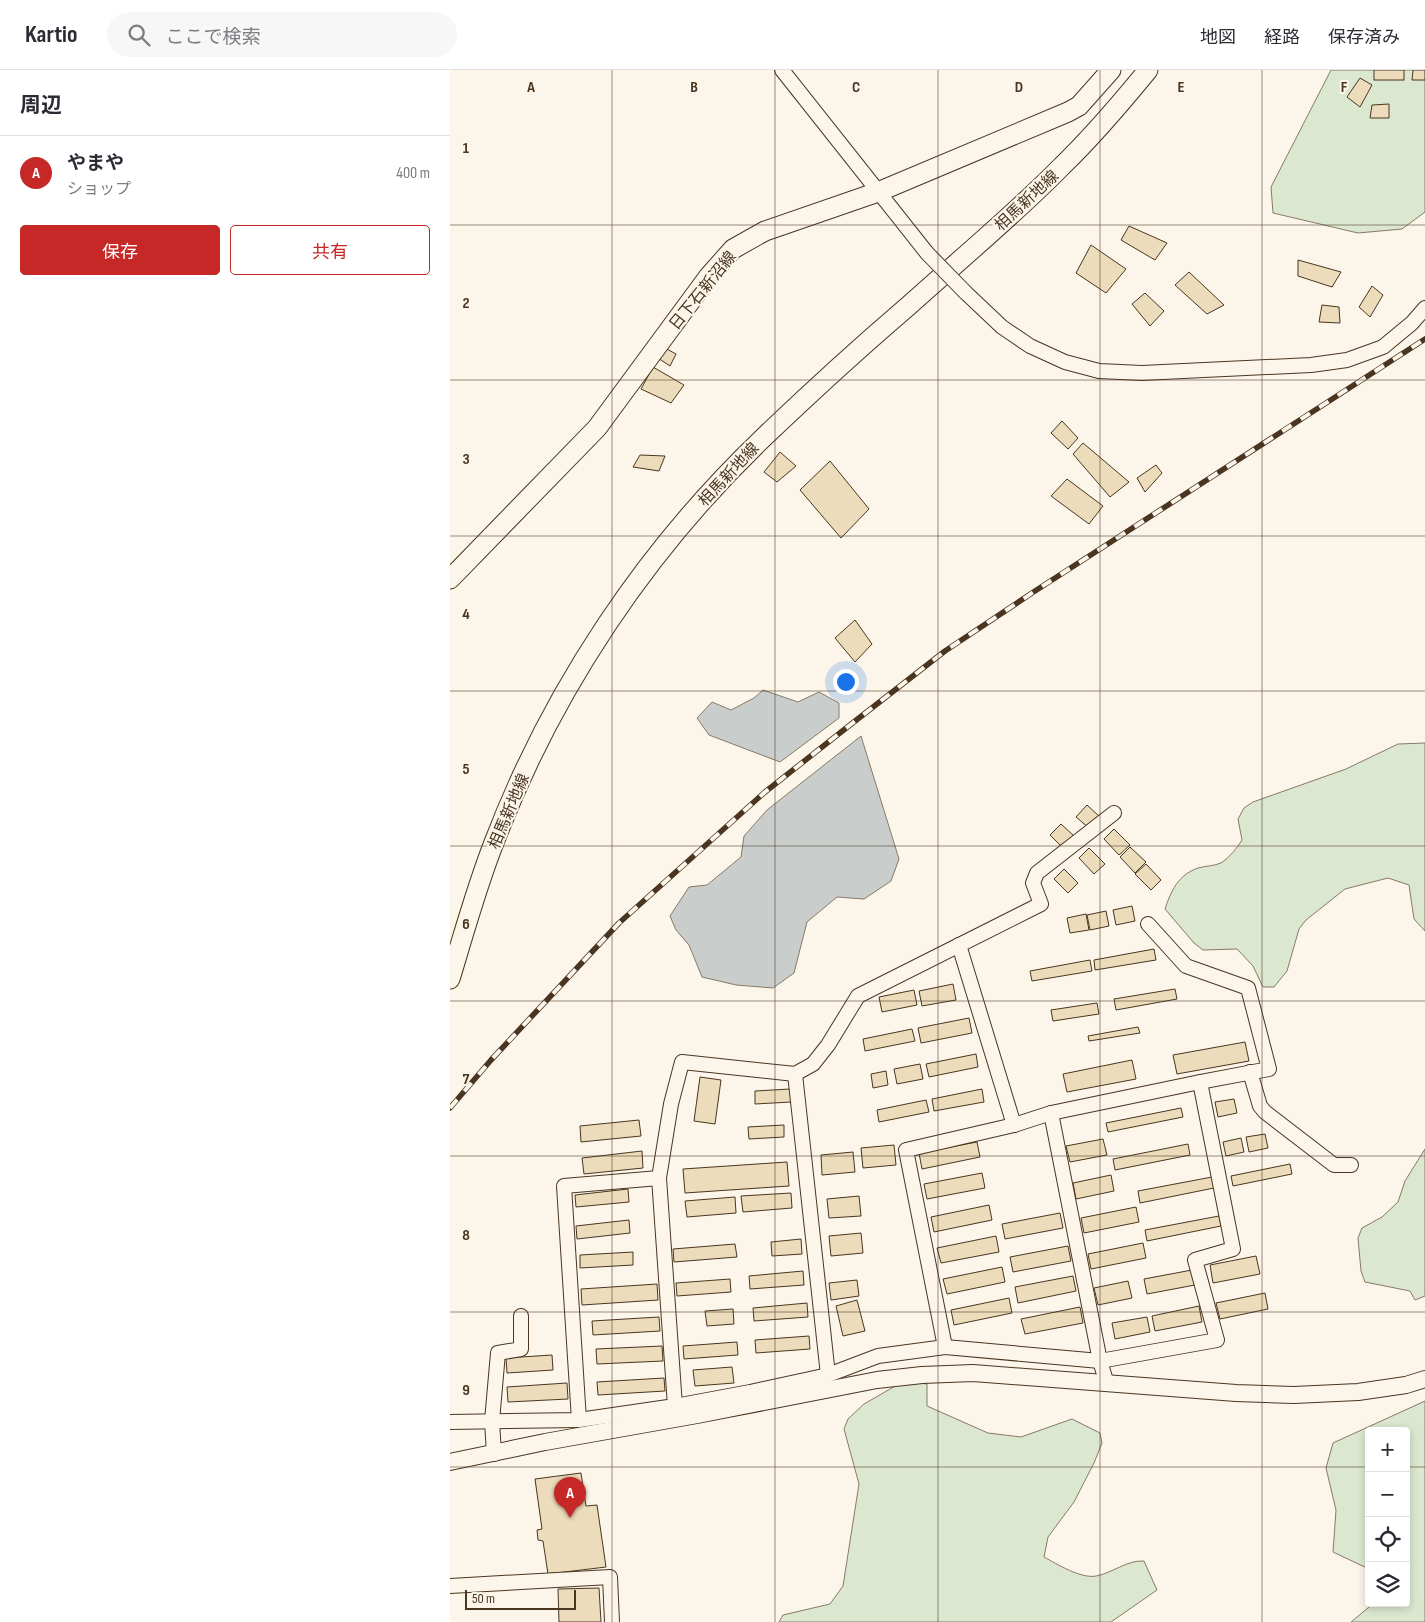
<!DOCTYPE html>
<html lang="ja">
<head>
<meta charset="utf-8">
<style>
	:root { --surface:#fff; --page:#f7f7f7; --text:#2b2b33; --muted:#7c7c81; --line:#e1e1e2; --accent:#c62828 }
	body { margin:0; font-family:"Sofia Sans Condensed","Noto Sans JP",sans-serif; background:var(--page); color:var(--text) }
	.controls { position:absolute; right:15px; bottom:15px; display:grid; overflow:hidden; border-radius:5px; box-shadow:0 2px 8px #0003 }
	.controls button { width:45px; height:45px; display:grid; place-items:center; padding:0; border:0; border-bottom:1px solid var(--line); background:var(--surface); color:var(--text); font:25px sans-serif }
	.scale { position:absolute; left:15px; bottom:12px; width:111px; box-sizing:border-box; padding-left:5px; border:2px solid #4a3520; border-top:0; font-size:14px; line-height:18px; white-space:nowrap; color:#4a3520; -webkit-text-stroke:4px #fbf6e9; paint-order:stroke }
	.you { position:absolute; left:395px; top:611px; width:18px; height:18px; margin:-12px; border:4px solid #fff; border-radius:50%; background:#1a73e8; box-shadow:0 0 0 8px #1a73e833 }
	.badge { display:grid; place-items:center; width:32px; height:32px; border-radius:50%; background:var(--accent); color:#fff; font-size:16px; font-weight:700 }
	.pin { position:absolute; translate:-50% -41px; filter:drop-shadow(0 1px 2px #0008) }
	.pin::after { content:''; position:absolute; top:26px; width:18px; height:15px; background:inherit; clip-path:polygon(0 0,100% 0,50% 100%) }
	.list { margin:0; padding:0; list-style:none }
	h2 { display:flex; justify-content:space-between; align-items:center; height:65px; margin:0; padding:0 20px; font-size:21px }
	h2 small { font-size:16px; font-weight:400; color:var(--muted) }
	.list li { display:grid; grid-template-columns:32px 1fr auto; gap:15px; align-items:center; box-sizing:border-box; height:75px; padding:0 20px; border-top:1px solid var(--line) }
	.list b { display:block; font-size:19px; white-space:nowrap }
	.list p { margin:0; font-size:16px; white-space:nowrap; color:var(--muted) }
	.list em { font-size:16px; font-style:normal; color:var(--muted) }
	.actions { display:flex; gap:10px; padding:15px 20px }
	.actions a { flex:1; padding:11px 0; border:1px solid var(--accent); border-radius:5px; text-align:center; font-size:18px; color:var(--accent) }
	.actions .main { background:var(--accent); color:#fff }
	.icon { flex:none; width:28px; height:28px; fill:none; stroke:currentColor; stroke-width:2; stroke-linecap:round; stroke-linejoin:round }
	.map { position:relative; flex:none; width:975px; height:1552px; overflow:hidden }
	header { display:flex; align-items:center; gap:30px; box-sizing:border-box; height:70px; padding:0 25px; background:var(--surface); border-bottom:1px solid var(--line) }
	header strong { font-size:24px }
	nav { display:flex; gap:28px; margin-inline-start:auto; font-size:18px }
	.search { width:350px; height:45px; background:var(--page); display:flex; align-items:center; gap:12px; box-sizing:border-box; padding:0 18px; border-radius:28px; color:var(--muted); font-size:19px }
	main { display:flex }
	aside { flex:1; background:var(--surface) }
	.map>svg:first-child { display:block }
	.green { fill:#dce7d0; stroke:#887966 }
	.water { fill:#c9cecd; stroke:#887966 }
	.building { fill:#ecdcbc; stroke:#4a3520 }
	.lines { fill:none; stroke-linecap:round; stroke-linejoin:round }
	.minor-casing { stroke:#4a3520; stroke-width:16 }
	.tertiary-casing { stroke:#4a3520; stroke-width:18 }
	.secondary-casing { stroke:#4a3520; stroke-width:21 }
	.minor { stroke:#fbf6e9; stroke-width:14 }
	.tertiary { stroke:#fbf6e9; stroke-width:16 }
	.secondary { stroke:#fbf6e9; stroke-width:19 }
	.rail-casing { stroke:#4a3520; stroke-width:5.5 }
	.rail { stroke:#fbf6e9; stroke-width:4; stroke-dasharray:11; stroke-linecap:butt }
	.minor-bridge-casing { stroke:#4a3520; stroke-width:16; stroke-linecap:butt }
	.minor-bridge { stroke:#fbf6e9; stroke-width:14 }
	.grid { fill:none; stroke:#4a3520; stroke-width:1; stroke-opacity:0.55 }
	.labels { text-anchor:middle; stroke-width:4; stroke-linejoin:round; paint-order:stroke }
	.street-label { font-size:16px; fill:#4a3520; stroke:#fbf6e9 }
	.grid-label { font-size:16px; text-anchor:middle; font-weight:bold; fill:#4a3520; stroke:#fbf6e9; stroke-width:4; stroke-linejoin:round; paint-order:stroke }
</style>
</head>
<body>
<header>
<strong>Kartio</strong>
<div class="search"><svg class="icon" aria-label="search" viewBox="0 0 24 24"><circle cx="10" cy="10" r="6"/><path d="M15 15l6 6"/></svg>ここで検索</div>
<nav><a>地図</a><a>経路</a><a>保存済み</a></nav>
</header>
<main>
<aside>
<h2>周辺<small></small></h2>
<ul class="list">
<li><span class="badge">A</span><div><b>やまや</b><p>ショップ</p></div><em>400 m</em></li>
</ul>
<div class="actions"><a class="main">保存</a><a>共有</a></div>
</aside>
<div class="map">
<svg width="975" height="1552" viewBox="0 0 975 1552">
	<rect width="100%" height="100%" fill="#fbf6e9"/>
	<g class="green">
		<path d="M 881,0 L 975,0 L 975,142 L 952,159 L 908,163 L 823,143 L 821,117 Z"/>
		<path d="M 975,673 L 975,861 L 964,849 L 959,815 L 938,808 L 895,819 L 856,850 L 849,859 L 837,901 L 824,917 L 813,917 L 803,896 L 787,879 L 753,880 L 744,873 L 715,839 C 721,821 728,805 748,798 C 755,796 764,796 771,793 C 779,788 787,778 792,770 L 788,749 L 794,738 L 803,732 L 896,699 L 948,674 Z"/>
		<path d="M 975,1079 L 975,1226 L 965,1230 L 960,1221 L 915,1212 L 911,1201 L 908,1168 L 912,1158 L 932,1147 L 948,1132 L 955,1111 Z"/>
		<path d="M 454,1311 L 477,1314 L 477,1336 L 538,1363 L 571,1367 L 622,1349 L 650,1363 L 652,1373 L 644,1393 L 624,1432 L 598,1467 L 594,1487 C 607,1494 631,1509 646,1506 C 663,1503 676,1490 694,1491 L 707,1520 L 661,1552 L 329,1552 L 333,1545 L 380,1534 L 393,1516 L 409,1414 L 394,1359 L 398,1349 L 414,1334 Z"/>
		<path d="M 975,1331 L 975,1552 L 901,1552 L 924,1533 L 956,1533 L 956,1361 L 919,1361 L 919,1499 L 883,1482 L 886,1440 L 876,1398 L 883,1373 Z"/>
	</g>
	<g class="water">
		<path d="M 313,620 L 348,632 L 369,622 L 389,633 L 389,648 L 330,692 L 259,665 L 247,648 L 262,632 L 281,640 L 304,628 Z"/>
		<path d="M 411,666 L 449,789 L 441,811 L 414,829 L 387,827 L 357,852 L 344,903 L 323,918 L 286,915 L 252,907 L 239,875 L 226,860 L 220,846 L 239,817 L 257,815 L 291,787 L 294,766 L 317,740 Z"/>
	</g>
	<g class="building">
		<rect x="924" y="0" width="30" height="10"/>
		<path d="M 963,0 L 975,0 L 975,10 L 962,10 Z"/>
		<path d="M 910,8 L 922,15 L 910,37 L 897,27 Z"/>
		<path d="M 939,34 L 939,48 L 920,48 L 922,35 Z"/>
		<path d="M 679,156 L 717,173 L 705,190 L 671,170 Z"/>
		<path d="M 641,175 L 676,199 L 656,223 L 626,203 Z"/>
		<path d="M 848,190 L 891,202 L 882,217 L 848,206 Z"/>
		<path d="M 739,202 L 774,235 L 757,244 L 725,215 Z"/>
		<path d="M 922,216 L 933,225 L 920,247 L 909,237 Z"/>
		<path d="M 695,223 L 714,241 L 700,256 L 682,234 Z"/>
		<path d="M 872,235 L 889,237 L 890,253 L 869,252 Z"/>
		<path d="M 215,278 L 226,284 L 220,296 L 208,288 Z"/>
		<path d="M 203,297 L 234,315 L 221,333 L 191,319 Z"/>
		<path d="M 612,351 L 628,368 L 618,379 L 601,363 Z"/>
		<path d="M 633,373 L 679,412 L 660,427 L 623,384 Z"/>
		<path d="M 330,382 L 346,396 L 327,412 L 314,402 Z"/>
		<path d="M 190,385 L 215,386 L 209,401 L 183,397 Z"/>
		<path d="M 380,391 L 419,439 L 391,468 L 350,420 Z"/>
		<path d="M 706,395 L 712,403 L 695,422 L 687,408 Z"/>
		<path d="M 617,409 L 653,436 L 639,454 L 601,426 Z"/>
		<path d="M 405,550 L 422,574 L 405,592 L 385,568 Z"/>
		<path d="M 637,735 L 651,748 L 640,759 L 626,747 Z"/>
		<path d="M 611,754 L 624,766 L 613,778 L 600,765 Z"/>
		<path d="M 664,759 L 680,775 L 669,785 L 654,769 Z"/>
		<path d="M 680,777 L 696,792 L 685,803 L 670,787 Z"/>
		<path d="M 639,778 L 655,794 L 644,804 L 629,788 Z"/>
		<path d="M 696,794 L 711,810 L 701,820 L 685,804 Z"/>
		<path d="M 614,799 L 628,813 L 618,823 L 604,809 Z"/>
		<path d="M 682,836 L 685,851 L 666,855 L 663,840 Z"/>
		<path d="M 656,841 L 659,856 L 640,860 L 637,845 Z"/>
		<path d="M 636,844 L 639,860 L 620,863 L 617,848 Z"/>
		<path d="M 704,879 L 706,890 L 645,900 L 644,890 Z"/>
		<path d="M 640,890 L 642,901 L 582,911 L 580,901 Z"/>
		<path d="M 503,914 L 506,930 L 472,936 L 469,921 Z"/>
		<path d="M 725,919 L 727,929 L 666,940 L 664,929 Z"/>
		<path d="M 464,920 L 467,935 L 432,942 L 429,927 Z"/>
		<path d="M 647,933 L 649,944 L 603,951 L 601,940 Z"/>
		<path d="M 519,948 L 522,963 L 471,973 L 468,958 Z"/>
		<path d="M 688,957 L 690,963 L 639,971 L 638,966 Z"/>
		<path d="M 462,959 L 465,971 L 415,981 L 413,969 Z"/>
		<path d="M 795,972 L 799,991 L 727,1004 L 723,985 Z"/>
		<path d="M 526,984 L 528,997 L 479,1007 L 476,994 Z"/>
		<path d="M 682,990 L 686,1009 L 617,1022 L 613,1004 Z"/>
		<path d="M 470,994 L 473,1009 L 447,1014 L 444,999 Z"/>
		<path d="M 436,1001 L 438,1015 L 423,1018 L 421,1004 Z"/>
		<path d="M 250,1007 L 271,1010 L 265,1054 L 244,1051 Z"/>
		<path d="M 340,1019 L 341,1032 L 305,1034 L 305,1021 Z"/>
		<path d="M 532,1019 L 534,1032 L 484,1041 L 482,1029 Z"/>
		<path d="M 784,1029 L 787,1043 L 768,1047 L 765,1032 Z"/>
		<path d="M 476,1030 L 479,1042 L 429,1052 L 427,1040 Z"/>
		<path d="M 731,1038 L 733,1047 L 658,1062 L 656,1053 Z"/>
		<path d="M 189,1050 L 191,1066 L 131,1072 L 130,1056 Z"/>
		<path d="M 334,1055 L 334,1067 L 299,1069 L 298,1057 Z"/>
		<path d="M 815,1064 L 818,1078 L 799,1082 L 796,1067 Z"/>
		<path d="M 791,1068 L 794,1082 L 776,1086 L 773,1072 Z"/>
		<path d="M 653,1069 L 657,1085 L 620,1092 L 616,1076 Z"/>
		<path d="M 527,1072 L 530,1087 L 472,1099 L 469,1083 Z"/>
		<path d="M 738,1074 L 740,1085 L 665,1100 L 663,1089 Z"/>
		<path d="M 444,1075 L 446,1095 L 413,1098 L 411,1078 Z"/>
		<path d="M 192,1081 L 193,1098 L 134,1104 L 132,1088 Z"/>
		<path d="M 403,1082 L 405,1102 L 372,1105 L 371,1085 Z"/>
		<path d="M 337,1092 L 339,1116 L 235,1123 L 233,1099 Z"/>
		<path d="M 840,1094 L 842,1104 L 783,1116 L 781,1106 Z"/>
		<path d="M 532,1103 L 535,1118 L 477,1129 L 474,1114 Z"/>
		<path d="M 661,1105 L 664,1121 L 626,1129 L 623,1113 Z"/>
		<path d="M 762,1107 L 764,1118 L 690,1133 L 688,1121 Z"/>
		<path d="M 178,1119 L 179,1132 L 126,1137 L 125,1125 Z"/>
		<path d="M 341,1123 L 342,1138 L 293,1142 L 291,1126 Z"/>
		<path d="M 409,1126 L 411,1146 L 379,1148 L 377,1129 Z"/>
		<path d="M 285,1127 L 286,1143 L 237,1147 L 235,1131 Z"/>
		<path d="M 539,1135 L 542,1150 L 484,1162 L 481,1147 Z"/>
		<path d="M 686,1137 L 689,1152 L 634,1163 L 631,1148 Z"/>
		<path d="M 610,1143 L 613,1158 L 555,1169 L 552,1154 Z"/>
		<path d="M 769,1146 L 771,1156 L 697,1171 L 695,1160 Z"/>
		<path d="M 179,1150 L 180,1163 L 127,1169 L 126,1156 Z"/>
		<path d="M 411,1163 L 413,1183 L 381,1186 L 379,1166 Z"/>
		<path d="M 546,1166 L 549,1182 L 491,1193 L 487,1178 Z"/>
		<path d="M 351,1169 L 352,1184 L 322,1186 L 321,1172 Z"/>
		<path d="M 693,1173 L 696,1188 L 641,1199 L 638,1184 Z"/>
		<path d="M 285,1174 L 287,1187 L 224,1192 L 223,1179 Z"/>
		<path d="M 618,1176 L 621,1191 L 563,1202 L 560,1187 Z"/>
		<path d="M 183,1182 L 183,1195 L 130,1198 L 130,1185 Z"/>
		<path d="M 806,1186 L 810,1204 L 763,1213 L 760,1195 Z"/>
		<path d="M 552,1197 L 555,1212 L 497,1224 L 493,1209 Z"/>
		<path d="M 742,1200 L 745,1215 L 697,1224 L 694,1209 Z"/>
		<path d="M 353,1201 L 354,1215 L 300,1219 L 299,1206 Z"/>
		<path d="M 623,1206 L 626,1221 L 568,1233 L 565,1217 Z"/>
		<path d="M 280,1209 L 281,1222 L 227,1226 L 226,1213 Z"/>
		<path d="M 407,1210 L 409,1226 L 381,1230 L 379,1213 Z"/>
		<path d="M 678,1211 L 682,1228 L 648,1235 L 644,1218 Z"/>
		<path d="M 207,1214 L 208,1230 L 132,1235 L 131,1219 Z"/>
		<path d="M 815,1223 L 818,1239 L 770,1249 L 766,1233 Z"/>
		<path d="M 559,1228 L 562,1243 L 504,1255 L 501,1240 Z"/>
		<path d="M 407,1230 L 415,1261 L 393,1266 L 386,1236 Z"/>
		<path d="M 357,1233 L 358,1247 L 304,1251 L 303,1238 Z"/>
		<path d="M 749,1236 L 752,1252 L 705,1261 L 702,1246 Z"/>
		<path d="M 630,1237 L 633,1253 L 575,1264 L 571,1249 Z"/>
		<path d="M 283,1239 L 284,1254 L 257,1256 L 255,1241 Z"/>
		<path d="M 209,1247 L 210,1261 L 143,1265 L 142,1251 Z"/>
		<path d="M 697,1247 L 700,1262 L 665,1269 L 662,1253 Z"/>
		<path d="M 359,1266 L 360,1279 L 306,1283 L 305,1270 Z"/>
		<path d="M 287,1272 L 288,1285 L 234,1289 L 233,1276 Z"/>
		<path d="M 212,1276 L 213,1291 L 147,1294 L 146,1279 Z"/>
		<path d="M 102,1285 L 103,1300 L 57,1303 L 56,1288 Z"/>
		<path d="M 282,1297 L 284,1313 L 245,1316 L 243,1300 Z"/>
		<path d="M 214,1308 L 215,1321 L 148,1325 L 147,1312 Z"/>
		<path d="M 117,1313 L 118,1329 L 58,1332 L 57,1317 Z"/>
		<path d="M 131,1403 L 136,1436 L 147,1435 L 156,1497 L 98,1504 L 93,1471 L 88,1470 L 87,1460 L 92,1459 L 85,1409 Z"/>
		<path d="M 149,1518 L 151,1552 L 109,1552 L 108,1519 Z"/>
	</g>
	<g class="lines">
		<defs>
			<g id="minor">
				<path d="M 332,0 L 477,183"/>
				<path d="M 515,222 L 552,257 L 580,276 L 615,292 L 649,301 L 692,303 L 861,295 L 897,290 L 933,277 L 962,253 L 975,238"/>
				<path d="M 509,875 L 564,1055"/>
				<path d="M 800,1002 L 810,1036 L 815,1042 L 884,1095 L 901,1095"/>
				<path d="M 345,1004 L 378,1305"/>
				<path d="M 601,1043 L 650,1291 L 657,1314"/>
				<path d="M 495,1277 L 456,1080 L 564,1055 L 601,1043 L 750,1012 L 819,999 L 798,918 L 736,896 L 698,854"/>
				<path d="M 225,1336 L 209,1108 L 221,1034 L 232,992 L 345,1004 L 363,994 L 378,975 L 408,926 L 591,834 L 583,813 L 587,803 L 664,743"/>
				<path d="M 129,1350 L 114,1116 L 209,1108"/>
				<path d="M 0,1352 L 129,1350 L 225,1336 L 300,1322 L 378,1305 L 428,1286 L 495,1277 L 650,1291 L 767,1270 L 745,1190 L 783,1179 L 750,1012"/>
				<path d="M 44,1384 L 42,1351 L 48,1283 L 71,1279 L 71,1246"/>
				<path d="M 0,1516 L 160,1507 L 162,1552"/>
			</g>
			<path id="tertiary" d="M 0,1392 L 95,1372 L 247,1345 L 427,1310 L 472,1305 L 523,1303 L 786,1323 L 844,1325 L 908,1322 L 956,1315 L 975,1309"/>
			<g id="secondary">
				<path d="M 0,509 L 147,358 L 259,206 L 283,179 L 315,161 L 428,122 L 618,42 L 629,36 L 661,0"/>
				<path d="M 0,909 C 14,863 27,815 45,770 C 103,619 196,480 313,368 C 359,324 407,280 456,238 C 508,191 563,146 612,96 C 643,66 671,33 698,0"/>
			</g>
		</defs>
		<use href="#minor" class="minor-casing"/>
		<use href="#tertiary" class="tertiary-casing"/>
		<use href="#secondary" class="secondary-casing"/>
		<use href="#minor" class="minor"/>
		<use href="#tertiary" class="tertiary"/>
		<use href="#secondary" class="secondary"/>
		<defs>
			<path id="rail" d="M 0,1038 L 41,990 L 169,853 L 315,722 L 400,655 L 495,581 L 585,521 L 975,269"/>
		</defs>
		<use href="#rail" class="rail-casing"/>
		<use href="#rail" class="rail"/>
		<defs>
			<path id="minor-bridge" d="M 477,183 L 515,222"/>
		</defs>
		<use href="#minor-bridge" class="minor-bridge-casing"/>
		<use href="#minor-bridge" class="minor-bridge"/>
	</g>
	<path class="grid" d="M 162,0 L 162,1552M 325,0 L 325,1552M 488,0 L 488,1552M 650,0 L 650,1552M 812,0 L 812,1552M 0,155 L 975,155M 0,310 L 975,310M 0,466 L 975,466M 0,621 L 975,621M 0,776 L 975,776M 0,931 L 975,931M 0,1086 L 975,1086M 0,1242 L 975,1242M 0,1397 L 919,1397M 956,1397 L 975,1397"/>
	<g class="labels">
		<g class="street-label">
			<text transform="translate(576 130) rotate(-43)" y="6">相馬新地線</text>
			<text transform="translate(252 220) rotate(-51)" y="6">日下石新沼線</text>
			<text transform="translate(278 404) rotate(-47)" y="6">相馬新地線</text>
			<text transform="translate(58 741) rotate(-67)" y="6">相馬新地線</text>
		</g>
	</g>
	<g class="grid-label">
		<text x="81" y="22">A</text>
		<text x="244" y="22">B</text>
		<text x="406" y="22">C</text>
		<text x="569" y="22">D</text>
		<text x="731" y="22">E</text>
		<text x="894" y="22">F</text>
		<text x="16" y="83">1</text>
		<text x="16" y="238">2</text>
		<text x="16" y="394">3</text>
		<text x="16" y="549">4</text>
		<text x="16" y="704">5</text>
		<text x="16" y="859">6</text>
		<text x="16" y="1014">7</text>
		<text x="16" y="1170">8</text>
		<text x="16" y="1325">9</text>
	</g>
</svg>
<div class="controls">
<button>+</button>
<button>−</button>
<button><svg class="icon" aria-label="locate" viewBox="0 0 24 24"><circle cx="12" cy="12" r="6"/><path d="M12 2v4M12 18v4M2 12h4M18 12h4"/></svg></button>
<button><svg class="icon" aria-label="layers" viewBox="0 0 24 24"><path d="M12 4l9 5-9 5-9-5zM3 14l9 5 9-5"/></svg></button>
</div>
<div class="scale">50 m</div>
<div class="you"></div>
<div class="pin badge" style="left:120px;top:1448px">A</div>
</div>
</main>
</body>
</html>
